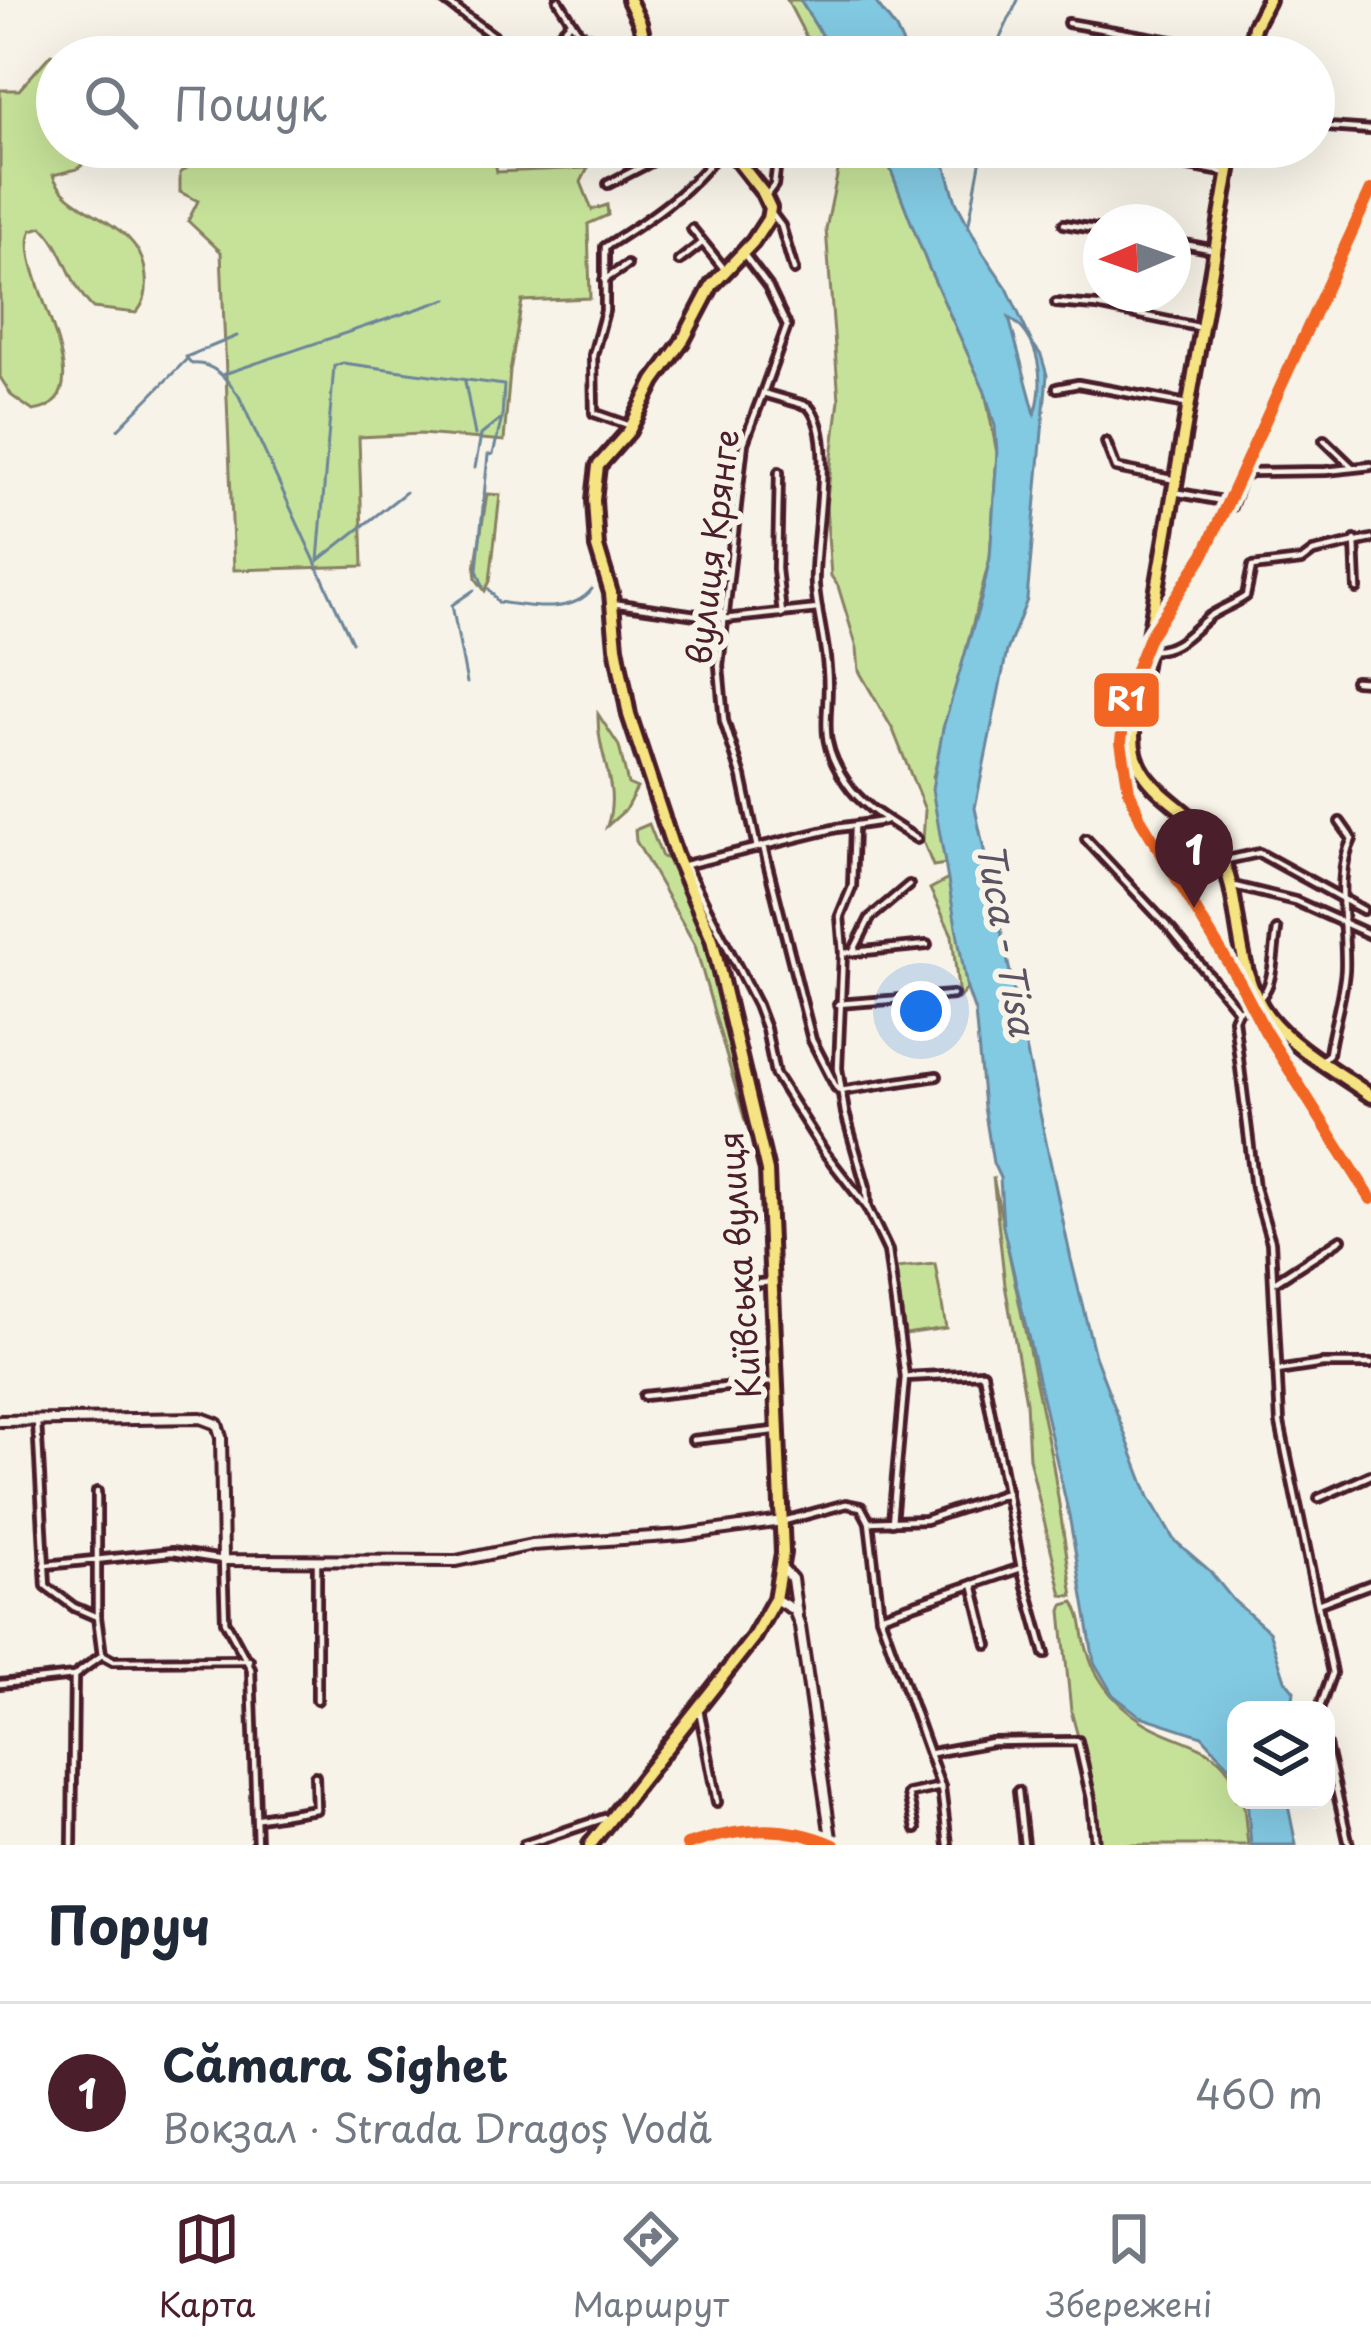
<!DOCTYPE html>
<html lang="uk">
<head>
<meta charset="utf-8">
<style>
	:root { --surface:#fff; --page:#f6f6f7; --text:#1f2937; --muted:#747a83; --line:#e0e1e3; --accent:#4a1f2b }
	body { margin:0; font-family:"Playpen Sans",sans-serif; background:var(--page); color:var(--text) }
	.controls { position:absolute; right:36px; bottom:36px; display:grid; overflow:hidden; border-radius:24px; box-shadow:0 12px 48px #0002 }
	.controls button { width:108px; height:108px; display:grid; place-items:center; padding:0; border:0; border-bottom:3px solid var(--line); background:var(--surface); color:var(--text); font:60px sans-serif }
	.compass { position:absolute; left:1083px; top:204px; width:108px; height:108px; border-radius:50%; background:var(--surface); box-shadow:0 12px 48px #0002; rotate:268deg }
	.you { position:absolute; left:921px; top:1011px; width:42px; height:42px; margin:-30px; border:9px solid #fff; border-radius:50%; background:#1a73e8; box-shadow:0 0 0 18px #1a73e833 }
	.badge { display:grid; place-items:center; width:78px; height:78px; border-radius:50%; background:var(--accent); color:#fff; font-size:39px; font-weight:700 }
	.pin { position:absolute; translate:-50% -99px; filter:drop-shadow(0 3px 6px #0008) }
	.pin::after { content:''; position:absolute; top:63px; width:42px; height:36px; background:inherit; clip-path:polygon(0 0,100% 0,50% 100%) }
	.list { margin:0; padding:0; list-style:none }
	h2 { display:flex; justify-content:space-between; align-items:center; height:156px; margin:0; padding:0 48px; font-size:51px }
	h2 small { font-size:39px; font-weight:400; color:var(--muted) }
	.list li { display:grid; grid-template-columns:78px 1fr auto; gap:36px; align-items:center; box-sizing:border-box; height:180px; padding:0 48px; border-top:3px solid var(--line) }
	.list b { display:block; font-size:45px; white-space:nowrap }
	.list p { margin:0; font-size:39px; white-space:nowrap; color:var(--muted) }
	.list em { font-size:39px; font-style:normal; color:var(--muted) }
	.icon { flex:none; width:66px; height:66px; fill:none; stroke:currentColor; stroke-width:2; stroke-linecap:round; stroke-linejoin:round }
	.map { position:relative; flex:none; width:1371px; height:1845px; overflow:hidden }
	.search { position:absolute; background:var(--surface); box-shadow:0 12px 48px #0002; left:36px; right:36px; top:36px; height:132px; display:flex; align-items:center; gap:30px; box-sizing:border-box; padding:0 42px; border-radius:66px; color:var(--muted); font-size:45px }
	.sheet { height:336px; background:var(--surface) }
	nav { display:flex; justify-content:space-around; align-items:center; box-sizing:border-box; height:168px; border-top:3px solid var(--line); background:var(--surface); font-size:33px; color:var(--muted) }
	nav a { display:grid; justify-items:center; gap:6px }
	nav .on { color:var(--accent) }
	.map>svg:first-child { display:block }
	.green { fill:#c6e299; stroke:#888062; stroke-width:3 }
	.water { fill:#82c9e2; stroke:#6c8599; stroke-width:3; fill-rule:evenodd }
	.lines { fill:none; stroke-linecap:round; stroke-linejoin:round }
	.stream { stroke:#6c8599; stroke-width:3 }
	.minor-casing { stroke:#4a1f2b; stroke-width:14 }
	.tertiary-casing { stroke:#4a1f2b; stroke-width:16 }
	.primary-casing { stroke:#4a1f2b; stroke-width:20 }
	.minor { stroke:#f7f3e8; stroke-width:4.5 }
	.tertiary { stroke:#f7f3e8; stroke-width:8 }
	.primary { stroke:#f6e381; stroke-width:10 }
	.rail-1-casing { stroke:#f7f3e8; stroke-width:21 }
	.rail-1 { stroke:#f26522; stroke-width:12 }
	.labels { text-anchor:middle; stroke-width:12; stroke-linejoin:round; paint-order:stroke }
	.street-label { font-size:33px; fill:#4a1f2b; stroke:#f7f3e8 }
	.water-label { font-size:36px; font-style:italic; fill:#5b5262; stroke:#f7f3e8 }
	.line-badge { stroke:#f7f3e8; stroke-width:4.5 }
	.badge-label { font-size:33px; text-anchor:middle; font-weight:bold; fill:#fff }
</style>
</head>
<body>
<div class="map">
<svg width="1371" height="1845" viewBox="0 0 1371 1845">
	<rect width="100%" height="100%" fill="#f7f3e8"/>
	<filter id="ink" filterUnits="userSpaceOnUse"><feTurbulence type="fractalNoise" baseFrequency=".00833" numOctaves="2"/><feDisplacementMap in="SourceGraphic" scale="24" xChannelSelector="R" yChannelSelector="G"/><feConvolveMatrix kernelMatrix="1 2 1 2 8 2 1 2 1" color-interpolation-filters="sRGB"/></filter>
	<g filter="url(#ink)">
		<g class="green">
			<path d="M 787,0 L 800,0 L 835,57 L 815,54 Z"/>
			<path d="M 434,44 L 450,47 L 460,57 L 215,57 L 216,52 Z"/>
			<path d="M 51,54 L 60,57 L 55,81 L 57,147 L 87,147 L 85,163 L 77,169 L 53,175 C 67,216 142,218 146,277 C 147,291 146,302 136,313 L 93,308 C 69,285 65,248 42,227 L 32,230 C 11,269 112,400 33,411 L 12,396 L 0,377 L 0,90 L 19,90 Z"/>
			<path d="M 202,147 L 492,147 L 497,172 L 588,168 L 581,182 L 592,210 L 607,205 L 608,215 L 588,224 L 590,298 L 522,301 L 510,371 L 504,441 L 421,434 L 359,437 L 363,566 L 234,570 L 221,252 L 188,221 L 198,201 L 180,192 L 180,173 L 195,162 Z"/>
			<path d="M 843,147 L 882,147 L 928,266 L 985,392 L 997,453 L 990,558 L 933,777 L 946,864 L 933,866 L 923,841 L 925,810 L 893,730 L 859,671 L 857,648 L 838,586 L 831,576 L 826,506 L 839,400 L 826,229 Z"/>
			<path d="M 487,494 L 500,495 L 490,581 L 485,591 L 476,579 L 475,569 Z"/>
			<path d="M 598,714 L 619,746 L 628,784 L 637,788 L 625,810 L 607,826 C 621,785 597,758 598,714 Z"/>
			<path d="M 649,824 L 662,857 L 672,860 L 710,948 L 750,1121 L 745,1121 L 695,945 L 636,841 L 635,830 Z"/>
			<path d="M 950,878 L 967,989 L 959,998 L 952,935 L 930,889 Z"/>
			<path d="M 993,1177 L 1053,1465 L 1073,1596 L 1062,1595 L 1029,1458 L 1026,1402 L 1005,1285 Z"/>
			<path d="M 935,1264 L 946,1328 L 905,1334 L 896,1268 Z"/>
			<path d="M 1074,1602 C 1081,1614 1082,1625 1084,1638 C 1092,1675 1110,1700 1142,1721 C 1177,1745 1236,1744 1236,1800 L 1241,1800 L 1244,1806 L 1248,1845 L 1099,1845 L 1095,1799 L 1071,1711 L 1061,1611 L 1063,1605 Z"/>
		</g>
		<g class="water">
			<path d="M 800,0 L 874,0 L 896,29 L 909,57 L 835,57 Z"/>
			<path d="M 882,147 L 940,147 L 956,202 L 983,253 L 1007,288 L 1032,343 L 1041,355 L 1047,375 L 1027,600 L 1007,651 L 975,808 L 1071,1259 L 1095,1356 L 1149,1497 L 1174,1540 L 1209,1570 L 1234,1601 L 1269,1631 L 1285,1680 L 1294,1691 L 1292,1710 L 1236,1710 L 1236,1774 L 1202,1736 L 1140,1716 L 1113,1695 L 1094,1662 L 1069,1515 L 1003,1226 L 1000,1178 L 993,1163 L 984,1107 L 975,1012 L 967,989 L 932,789 L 943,728 L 981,600 L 990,558 L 997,453 L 995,426 L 985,392 L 928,266 ZM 1009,318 C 1041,337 1045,383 1035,414 Z"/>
			<path d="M 1247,1800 L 1287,1800 L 1296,1845 L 1251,1845 Z"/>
		</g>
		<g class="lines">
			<g class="stream">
				<path d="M 991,57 L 1018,0"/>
				<path d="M 968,228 L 983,147"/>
				<path d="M 237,336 L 186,357 L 192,364 C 213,362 227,379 239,396 L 352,642"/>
				<path d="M 224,374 L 447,299"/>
				<path d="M 465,382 L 475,435"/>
				<path d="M 118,429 L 187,359"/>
				<path d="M 475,468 L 481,435 L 502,418 L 493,454 L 488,455 L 477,570 L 483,586"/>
				<path d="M 406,492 L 318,561 L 334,366 L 343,363 L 504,385 L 502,418"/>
				<path d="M 489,589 L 498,602 C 528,606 571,616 592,589"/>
				<path d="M 467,683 L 452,605 L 474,590"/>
			</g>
			<defs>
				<g id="minor">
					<path d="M 444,0 L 522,57"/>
					<path d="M 558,0 L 579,33 L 633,57"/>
					<path d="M 1068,23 L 1246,54"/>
					<path d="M 538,57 L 570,23"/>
					<path d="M 1314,126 L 1371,130"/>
					<path d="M 1086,147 L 1228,173"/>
					<path d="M 608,184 L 680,147"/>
					<path d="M 765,197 L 774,185 L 779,147"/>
					<path d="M 772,214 L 781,226 L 794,270"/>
					<path d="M 1064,224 L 1101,230"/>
					<path d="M 692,229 L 725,270"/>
					<path d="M 1173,242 L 1215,250"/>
					<path d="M 743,253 L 768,286 L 787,326 L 763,393 L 808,406 C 838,436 812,544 815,586 C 817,613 825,640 827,668 C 832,716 814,734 846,782 C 864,809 891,822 917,839"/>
					<path d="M 679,261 L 702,243"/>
					<path d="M 604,280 L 627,265"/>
					<path d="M 1056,303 L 1097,306 L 1198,327"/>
					<path d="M 1057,388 L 1078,384 L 1187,404"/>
					<path d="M 628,425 L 594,413 L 593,355 L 605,311 L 605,247 C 648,220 694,190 722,147"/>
					<path d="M 1324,440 L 1352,467"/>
					<path d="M 1106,442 L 1116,468 L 1176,480"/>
					<path d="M 779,472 L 777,569 L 782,614"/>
					<path d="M 1174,492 L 1217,500 L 1231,507 L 1242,478 L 1250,472 L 1326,471 L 1371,466"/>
					<path d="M 1355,540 L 1357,589"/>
					<path d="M 612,603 L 724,619 L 818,609"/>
					<path d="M 1150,650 C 1177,652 1190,632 1210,616 C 1222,608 1235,604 1246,596 L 1252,567 L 1301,561 L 1313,552 L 1371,539"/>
					<path d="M 1355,681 L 1371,682"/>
					<path d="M 854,827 L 852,887 L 840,916 L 843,953 L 838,1068 L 845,1113 L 866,1187 L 867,1207"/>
					<path d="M 1086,839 L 1172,931 L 1237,1009"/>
					<path d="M 763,846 L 812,1040 L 836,1087 L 840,1091 L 937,1076"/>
					<path d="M 757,848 L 742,777 L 724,721 L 719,666 L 744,443 L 763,393"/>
					<path d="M 1222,861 L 1259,853 L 1363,910"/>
					<path d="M 685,865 L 757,1005 L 766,1029 L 775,1074 L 825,1153 L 867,1207 L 888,1251 L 905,1377 L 892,1522"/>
					<path d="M 685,865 L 837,828 L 884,821"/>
					<path d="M 1230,885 L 1295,901 L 1371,935"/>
					<path d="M 1277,930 C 1271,966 1277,1000 1238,1010 L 1234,1019 L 1255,1188 L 1271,1242 L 1280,1423 L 1332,1673 L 1319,1710"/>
					<path d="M 853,952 L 870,918 L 909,885"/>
					<path d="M 843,953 L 927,945"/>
					<path d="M 838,1004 L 953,995"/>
					<path d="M 1322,1060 L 1329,1054 C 1333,1026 1343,997 1345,970 C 1347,929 1334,874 1352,839 L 1340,822"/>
					<path d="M 1276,1281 L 1341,1239"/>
					<path d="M 737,1285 L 772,1282"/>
					<path d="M 1277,1371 L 1323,1364 L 1371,1364"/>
					<path d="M 905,1377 L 983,1373 L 1021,1568 L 1045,1654"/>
					<path d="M 644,1396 L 771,1382"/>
					<path d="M 37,1421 L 46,1586 L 74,1607 L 97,1617"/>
					<path d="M 693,1440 L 774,1431"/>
					<path d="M 97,1492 L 97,1617 L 102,1655"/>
					<path d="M 1319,1498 L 1371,1475"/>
					<path d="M 784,1521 L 846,1504 L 861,1507 L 869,1522 L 925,1520 L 1007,1493"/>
					<path d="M 869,1522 L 880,1616 L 941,1787 L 948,1845"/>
					<path d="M 317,1562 L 317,1700"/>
					<path d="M 46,1565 L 172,1552 L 223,1560 L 225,1621 L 251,1669 L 257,1845"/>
					<path d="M 973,1584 L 988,1645"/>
					<path d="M 1320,1603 L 1371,1584"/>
					<path d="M 880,1616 L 1021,1568"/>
					<path d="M 0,1684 L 74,1676 L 102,1655 L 113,1661 L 249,1660"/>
					<path d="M 699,1709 L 717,1802"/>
					<path d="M 1326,1745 L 1349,1845"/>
					<path d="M 932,1753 L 992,1742 L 1078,1741 L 1091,1799 L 1095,1845"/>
					<path d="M 1018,1791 L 1024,1845"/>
					<path d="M 259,1818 L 316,1809 L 315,1776"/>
					<path d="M 916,1829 L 908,1794 L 941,1787"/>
					<path d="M 72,1845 L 74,1676"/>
					<path d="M 524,1845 L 605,1818"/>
				</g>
				<g id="tertiary">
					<path d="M 0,1421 L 201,1418 L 217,1424 L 221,1437 L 223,1560 L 456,1561 L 532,1545 L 683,1535 L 782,1521"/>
					<path d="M 782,1568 L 792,1579 L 797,1615"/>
					<path d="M 775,1599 L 794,1610 L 800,1626 L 832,1845"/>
				</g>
				<g id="primary">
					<path d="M 629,0 L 640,23 L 648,57"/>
					<path d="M 1249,57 L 1254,27 L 1268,0"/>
					<path d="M 1233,147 L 1134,723 C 1124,791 1189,800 1217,848 C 1244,897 1231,967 1268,1016 C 1294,1049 1338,1072 1371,1096"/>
					<path d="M 590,1845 L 753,1638 L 775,1599 L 783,1553 L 767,1171 L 712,939 L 675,854 L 629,715 L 616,647 L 611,593 L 597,547 L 594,500 L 598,466 L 629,431 L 654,381 L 682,342 L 712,285 L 753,242 L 768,219 L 770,208 L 763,193 L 727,147"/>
				</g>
			</defs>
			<use href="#minor" class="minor-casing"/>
			<use href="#tertiary" class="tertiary-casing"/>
			<use href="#primary" class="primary-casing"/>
			<use href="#minor" class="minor"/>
			<use href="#tertiary" class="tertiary"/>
			<use href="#primary" class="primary"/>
			<defs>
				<g id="rail-1">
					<path d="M 1371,190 L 1204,554 L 1149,637 L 1127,692 L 1121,742 L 1129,791 L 1141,820 L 1239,981 L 1265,1031 L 1371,1199"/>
					<path d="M 687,1845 C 738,1828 784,1823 834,1845"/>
				</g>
			</defs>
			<use href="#rail-1" class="rail-1-casing"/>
			<use href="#rail-1" class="rail-1"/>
		</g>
	</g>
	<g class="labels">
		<g class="street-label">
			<text transform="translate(713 547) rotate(-83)" y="12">вулиця Крянге</text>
			<text transform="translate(740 1265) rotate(-94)" y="12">Київська вулиця</text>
		</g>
		<g class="water-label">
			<text transform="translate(1006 939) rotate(80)" y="13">Тиса - Tisa</text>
		</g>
	</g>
	<rect class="line-badge" x="1092" y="671" width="69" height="58" rx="12" fill="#f26522"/>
	<g class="badge-label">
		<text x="1126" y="711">R1</text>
	</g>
</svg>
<div class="controls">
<button><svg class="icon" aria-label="layers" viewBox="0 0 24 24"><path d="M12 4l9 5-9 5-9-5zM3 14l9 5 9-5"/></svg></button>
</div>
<svg class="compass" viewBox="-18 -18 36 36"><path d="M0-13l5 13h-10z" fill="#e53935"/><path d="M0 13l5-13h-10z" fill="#747a83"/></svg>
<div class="you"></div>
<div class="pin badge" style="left:1194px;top:908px">1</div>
<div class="search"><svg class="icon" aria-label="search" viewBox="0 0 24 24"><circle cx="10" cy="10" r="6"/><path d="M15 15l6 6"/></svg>Пошук</div>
</div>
<section class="sheet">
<h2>Поруч<small></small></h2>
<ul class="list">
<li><span class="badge">1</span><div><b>Cămara Sighet</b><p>Вокзал · Strada Dragoș Vodă</p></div><em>460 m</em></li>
</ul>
</section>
<nav>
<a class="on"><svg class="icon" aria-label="map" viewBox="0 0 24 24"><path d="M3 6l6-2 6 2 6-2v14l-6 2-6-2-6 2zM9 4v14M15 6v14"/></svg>Карта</a>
<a><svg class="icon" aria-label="directions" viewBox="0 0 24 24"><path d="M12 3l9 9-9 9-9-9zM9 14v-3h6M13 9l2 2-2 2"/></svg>Маршрут</a>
<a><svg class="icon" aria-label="saved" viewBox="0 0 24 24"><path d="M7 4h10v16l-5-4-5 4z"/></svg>Збережені</a>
</nav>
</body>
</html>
